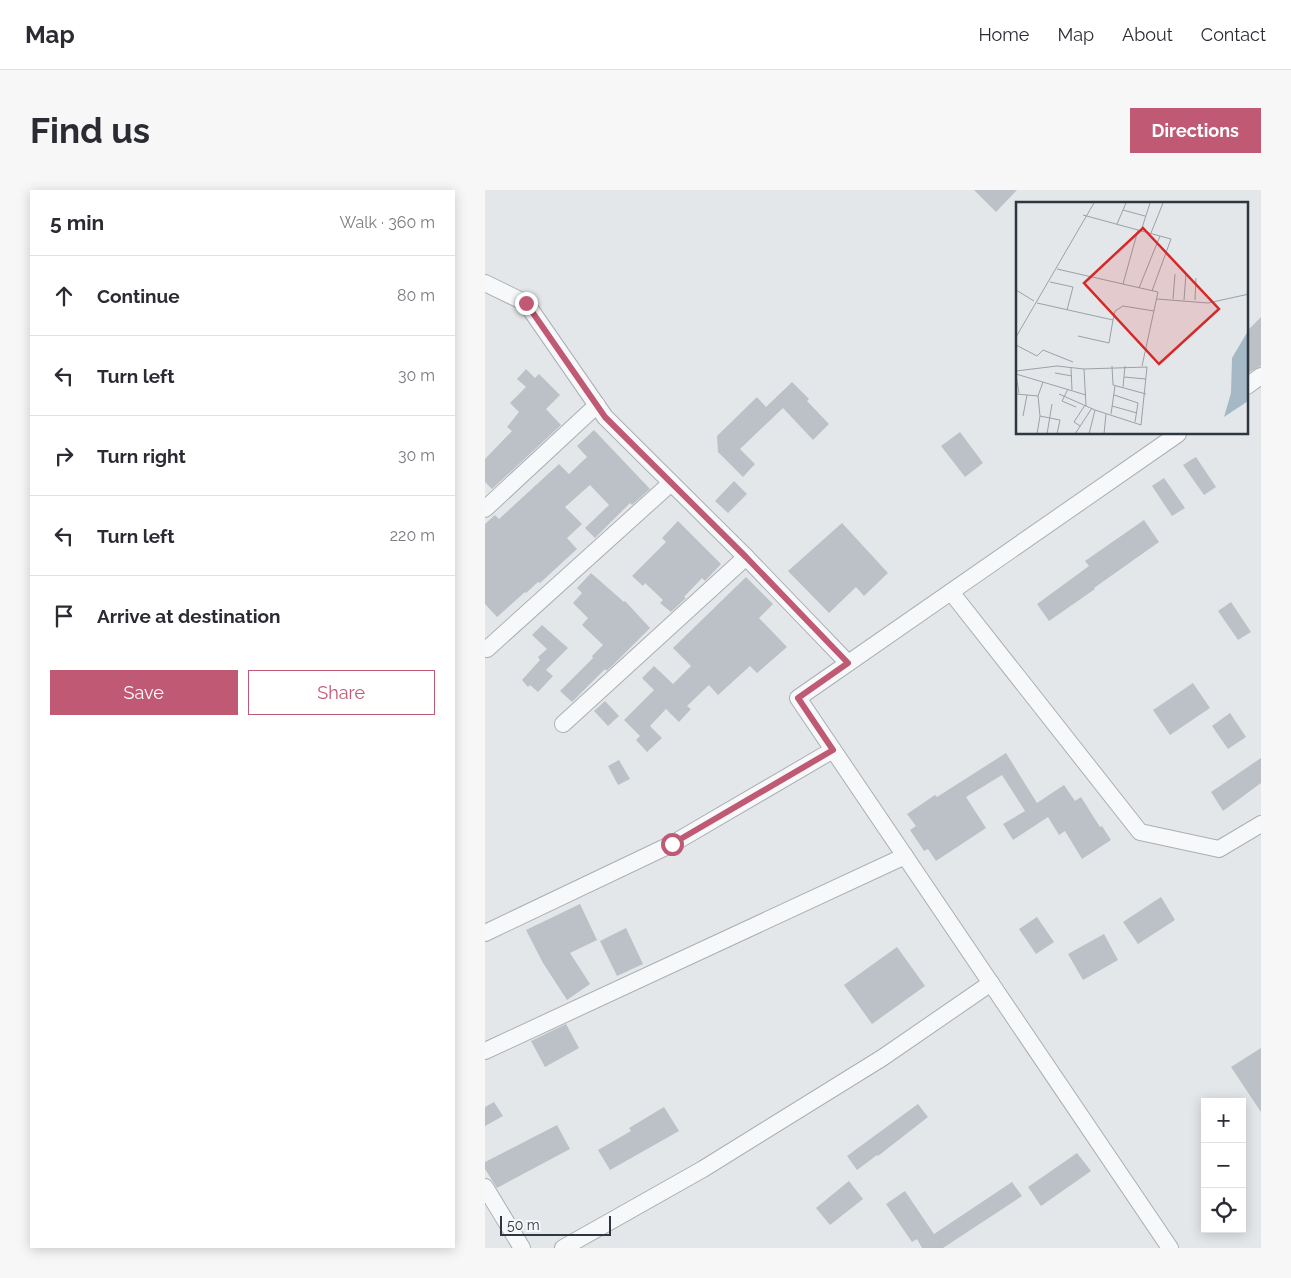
<!DOCTYPE html>
<html lang="en">
<head>
<meta charset="utf-8">
<style>
	:root { --surface:#fff; --page:#f7f7f7; --text:#2b2b33; --muted:#7c7c81; --line:#e1e1e2; --accent:#c05973 }
	body { margin:0; font-family:Raleway,sans-serif; background:var(--page); color:var(--text) }
	.controls { position:absolute; right:15px; bottom:15px; display:grid; overflow:hidden; border-radius:0px; box-shadow:0 2px 12px #0003 }
	.controls button { width:45px; height:45px; display:grid; place-items:center; padding:0; border:0; border-bottom:1px solid var(--line); background:var(--surface); color:var(--text); font:25px sans-serif }
	.scale { position:absolute; left:15px; bottom:12px; width:111px; box-sizing:border-box; padding-left:5px; border:2px solid #2e3741; border-top:0; font-size:14px; line-height:18px; white-space:nowrap; color:#2e3741; -webkit-text-stroke:4px #f4f6f8; paint-order:stroke }
	.stop { position:absolute; width:15px; height:15px; margin:-11px; border:4px solid #c05973; border-radius:50%; background:#fff }
	.stop.end { background:#c05973; border-color:#fff; box-shadow:0 1px 5px #0008 }
	.list { margin:0; padding:0; list-style:none }
	h2 { display:flex; justify-content:space-between; align-items:center; height:65px; margin:0; padding:0 20px; font-size:21px }
	h2 small { font-size:16px; font-weight:400; color:var(--muted) }
	.list li { display:grid; grid-template-columns:32px 1fr auto; gap:15px; align-items:center; box-sizing:border-box; height:80px; padding:0 20px; border-top:1px solid var(--line) }
	.list b { display:block; font-size:19px; white-space:nowrap }
	.list em { font-size:16px; font-style:normal; color:var(--muted) }
	.actions { display:flex; gap:10px; padding:15px 20px }
	.actions a { flex:1; padding:11px 0; border:1px solid var(--accent); border-radius:0px; text-align:center; font-size:18px; color:var(--accent) }
	.actions .main { background:var(--accent); color:#fff }
	.icon { flex:none; width:28px; height:28px; fill:none; stroke:currentColor; stroke-width:2; stroke-linecap:round; stroke-linejoin:round }
	.map { position:relative; flex:none; width:776px; height:1058px; overflow:hidden; border-radius:0px }
	header { display:flex; align-items:center; gap:30px; box-sizing:border-box; height:70px; padding:0 25px; background:var(--surface); border-bottom:1px solid var(--line) }
	header strong { font-size:24px }
	nav { display:flex; gap:28px; margin-inline-start:auto; font-size:18px }
	.intro { display:flex; align-items:center; justify-content:space-between; box-sizing:border-box; height:120px; padding:0 30px }
	h1 { margin:0; font-size:35px }
	.button { padding:12px 22px; border-radius:0px; background:var(--accent); color:#fff; font-size:18px; font-weight:700 }
	main { display:flex; gap:30px; padding:0 30px }
	aside { flex:1; background:var(--surface); border-radius:0px; box-shadow:0 2px 12px #0003 }
	.map>svg:first-child { display:block }
	.building { fill:#bcc1c7 }
	.lines { fill:none; stroke-linecap:round; stroke-linejoin:round }
	.minor-casing { stroke:#aaafb4; stroke-width:18 }
	.minor { stroke:#f7f8f9; stroke-width:16 }
	.route { stroke:#c05973; stroke-width:6 }
	.inset-road { fill:none; stroke:#9ba1a6; stroke-width:1 }
	.view { fill:#d62828; fill-opacity:0.15; stroke:#d62828; stroke-width:2.5 }
	.inset-edge { fill:none; stroke:#2e3741; stroke-width:2.5 }
</style>
</head>
<body>
<header>
<strong>Map</strong>
<nav><a>Home</a><a>Map</a><a>About</a><a>Contact</a></nav>
</header>
<div class="intro"><h1>Find us</h1><a class="button">Directions</a></div>
<main>
<aside>
<h2>5 min<small>Walk · 360 m</small></h2>
<ul class="list">
<li><svg class="icon" aria-label="ahead" viewBox="0 0 24 24"><path d="M12 20V5M6 11l6-6 6 6"/></svg><div><b>Continue</b></div><em>80 m</em></li>
<li><svg class="icon" aria-label="left" viewBox="0 0 24 24"><path d="M17 20v-9H6M10 6l-5 5 5 5"/></svg><div><b>Turn left</b></div><em>30 m</em></li>
<li><svg class="icon" aria-label="right" viewBox="0 0 24 24"><path d="M7 20v-9h11M14 6l5 5-5 5"/></svg><div><b>Turn right</b></div><em>30 m</em></li>
<li><svg class="icon" aria-label="left" viewBox="0 0 24 24"><path d="M17 20v-9H6M10 6l-5 5 5 5"/></svg><div><b>Turn left</b></div><em>220 m</em></li>
<li><svg class="icon" aria-label="arrive" viewBox="0 0 24 24"><path d="M6 21V4h12l-3 4 3 4H6"/></svg><div><b>Arrive at destination</b></div></li>
</ul>
<div class="actions"><a class="main">Save</a><a>Share</a></div>
</aside>
<div class="map">
<svg width="776" height="1058" viewBox="0 0 776 1058">
	<rect width="100%" height="100%" fill="#e4e7ea"/>
	<g class="building">
		<path d="M 489,0 L 532,0 L 511,22 Z"/>
		<path d="M 776,127 L 776,176 L 763,183 L 762,141 Z"/>
		<path d="M 41,179 L 50,188 L 54,184 L 75,205 L 61,219 L 76,235 L 7,299 L 0,292 L 0,269 L 27,241 L 22,237 L 34,222 L 25,213 L 41,197 L 32,189 Z"/>
		<path d="M 307,192 L 324,209 L 322,211 L 344,234 L 328,250 L 298,218 L 255,259 L 270,274 L 258,287 L 233,262 L 232,246 L 272,207 L 281,217 Z"/>
		<path d="M 109,240 L 165,299 L 147,315 L 145,313 L 110,348 L 100,338 L 124,315 L 105,295 L 80,317 L 97,334 L 82,348 L 92,359 L 55,393 L 53,392 L 41,403 L 40,402 L 12,427 L 0,414 L 0,334 L 10,325 L 14,329 L 74,274 L 84,284 L 102,267 L 92,256 Z"/>
		<path d="M 475,242 L 498,273 L 480,287 L 456,256 Z"/>
		<path d="M 711,267 L 731,297 L 719,305 L 698,275 Z"/>
		<path d="M 679,288 L 700,318 L 687,326 L 667,296 Z"/>
		<path d="M 249,291 L 262,304 L 243,323 L 230,311 Z"/>
		<path d="M 659,330 L 674,352 L 609,398 L 610,399 L 564,431 L 552,414 L 604,376 L 600,371 Z"/>
		<path d="M 193,331 L 236,374 L 220,391 L 217,388 L 199,407 L 201,408 L 186,422 L 175,413 L 178,410 L 160,393 L 158,396 L 147,386 L 181,352 L 177,348 Z"/>
		<path d="M 357,333 L 403,383 L 379,406 L 371,397 L 344,423 L 303,381 Z"/>
		<path d="M 106,383 L 139,412 L 140,411 L 165,438 L 127,476 L 121,481 L 120,479 L 87,512 L 75,501 L 108,468 L 107,466 L 118,455 L 97,435 L 103,428 L 88,413 L 97,403 L 92,398 Z"/>
		<path d="M 261,387 L 288,414 L 274,428 L 302,457 L 272,483 L 265,476 L 233,505 L 224,495 L 202,516 L 206,519 L 194,532 L 181,519 L 165,536 L 177,548 L 162,562 L 151,550 L 155,546 L 139,530 L 169,500 L 157,488 L 169,476 L 188,494 L 206,476 L 188,458 Z"/>
		<path d="M 746,412 L 766,442 L 753,450 L 733,421 Z"/>
		<path d="M 57,435 L 83,458 L 61,480 L 68,486 L 53,502 L 45,495 L 43,497 L 37,490 L 55,470 L 53,467 L 62,459 L 47,445 Z"/>
		<path d="M 708,493 L 725,518 L 685,545 L 668,520 Z"/>
		<path d="M 120,511 L 134,526 L 123,536 L 109,521 Z"/>
		<path d="M 745,523 L 761,547 L 743,559 L 727,536 Z"/>
		<path d="M 521,563 L 552,613 L 579,595 L 590,611 L 596,607 L 615,637 L 617,636 L 626,650 L 597,669 L 580,641 L 574,645 L 563,627 L 528,650 L 518,634 L 540,621 L 517,585 L 481,607 L 501,638 L 451,671 L 443,659 L 439,661 L 425,640 L 431,636 L 422,624 L 450,605 L 452,607 Z"/>
		<path d="M 776,568 L 776,593 L 738,621 L 726,602 Z"/>
		<path d="M 134,570 L 145,589 L 133,595 L 123,576 Z"/>
		<path d="M 676,707 L 690,730 L 653,754 L 638,732 Z"/>
		<path d="M 95,714 L 112,750 L 85,763 L 105,794 L 82,810 L 58,773 L 41,740 Z"/>
		<path d="M 552,727 L 569,752 L 551,764 L 534,739 Z"/>
		<path d="M 141,738 L 158,774 L 132,786 L 115,751 Z"/>
		<path d="M 619,744 L 633,770 L 598,790 L 583,764 Z"/>
		<path d="M 412,757 L 440,796 L 387,834 L 359,795 Z"/>
		<path d="M 81,834 L 94,858 L 60,877 L 46,851 Z"/>
		<path d="M 776,858 L 776,922 L 746,877 Z"/>
		<path d="M 9,912 L 18,926 L 0,936 L 0,917 Z"/>
		<path d="M 433,914 L 443,927 L 393,966 L 392,965 L 372,980 L 362,966 Z"/>
		<path d="M 179,917 L 194,941 L 125,980 L 113,960 L 146,941 L 144,938 Z"/>
		<path d="M 72,935 L 85,959 L 12,998 L 0,979 L 0,972 Z"/>
		<path d="M 592,963 L 606,981 L 556,1016 L 543,997 Z"/>
		<path d="M 364,991 L 378,1009 L 345,1035 L 331,1018 Z"/>
		<path d="M 527,992 L 537,1006 L 458,1058 L 437,1058 L 432,1049 L 427,1052 L 401,1014 L 420,1001 L 449,1044 Z"/>
	</g>
	<g class="lines">
		<defs>
			<g id="minor">
				<path d="M 0,93 L 41,113 L 120,227 L 261,367 L 363,473"/>
				<path d="M 762,196 L 776,186"/>
				<path d="M 0,319 L 112,215"/>
				<path d="M 466,402 L 655,642 L 734,659 L 776,634"/>
				<path d="M 2,459 L 186,293"/>
				<path d="M 78,534 L 261,367"/>
				<path d="M 0,743 L 187,654 L 348,560"/>
				<path d="M 0,861 L 420,666"/>
				<path d="M 0,997 L 37,1058"/>
				<path d="M 78,1058 L 218,979 L 397,868 L 506,793"/>
				<path d="M 685,1058 L 313,508 L 693,244"/>
			</g>
		</defs>
		<use href="#minor" class="minor-casing"/>
		<use href="#minor" class="minor"/>
	</g>
	<g class="lines">
		<path class="route" d="M 41,113 L 120,227 L 261,367 L 363,473 L 313,508 L 348,560 L 187,654"/>
	</g>
	<g transform="translate(531 12)">
		<rect width="232" height="232" fill="#e4e7ea"/>
		<path d="M 232,129 L 232,199 L 208,215 L 215,191 L 216,156 Z" fill="#a4b8c6"/>
		<path class="inset-road" d="M 107,8 L 129,14M 67,13 L 155,37 L 136,89M 101,22 L 110,1M 125,29 L 134,1M 135,31 L 147,1M 41,67 L 142,90 L 126,164M 34,80 L 57,85 L 51,108M 107,82 L 122,28M 123,86 L 144,34M 0,88 L 18,99M 141,97 L 192,101 L 233,92M 157,97 L 159,72M 168,98 L 170,72M 179,98 L 180,76M 21,101 L 97,118 L 93,141 L 62,134M 97,118 L 99,109 L 107,104 L 138,109M 0,135 L 78,1M 0,143 L 21,154 L 27,148 L 57,160M 96,164 L 97,183 L 130,192M 55,166 L 56,188M 0,169 L 41,164 L 68,167 L 131,165 L 125,223 L 79,208M 39,171 L 56,174M 0,172 L 70,193M 0,173 L 3,191M 108,175 L 130,177M 107,185 L 109,164M 52,187 L 46,199 L 60,205M 0,192 L 22,194 L 27,180M 43,192 L 70,204 L 68,167M 98,193 L 122,201 L 119,220M 22,194 L 24,214 L 44,218 L 41,232M 70,204 L 79,208 L 73,232M 96,204 L 121,211M 95,212 L 99,184M 7,214 L 11,193M 64,224 L 58,220 L 69,203M 21,232 L 24,214M 31,232 L 36,202M 59,232 L 76,206M 88,232 L 90,212"/>
		<path class="view" d="M 127,26 L 203,107 L 143,162 L 68,81 Z"/>
		<rect width="232" height="232" class="inset-edge"/>
	</g>
</svg>
<div class="controls">
<button>+</button>
<button>−</button>
<button><svg class="icon" aria-label="locate" viewBox="0 0 24 24"><circle cx="12" cy="12" r="6"/><path d="M12 2v4M12 18v4M2 12h4M18 12h4"/></svg></button>
</div>
<div class="scale">50 m</div>
<div class="stop" style="left:187px;top:654px"></div>
<div class="stop end" style="left:41px;top:113px"></div>
</div>
</main>
</body>
</html>
